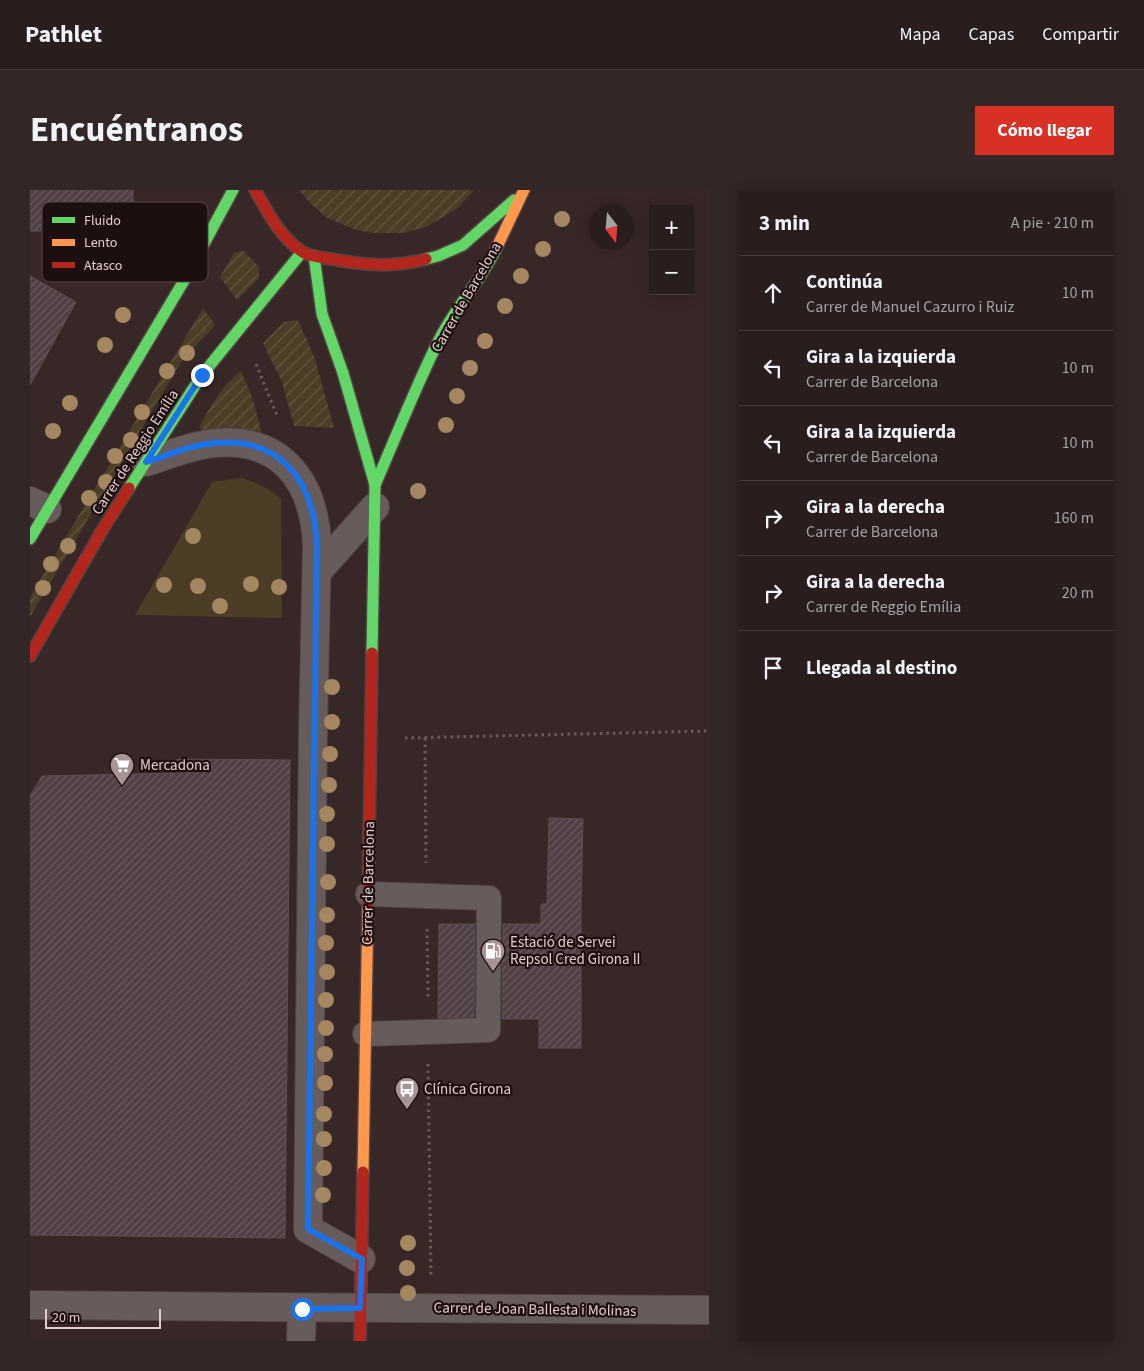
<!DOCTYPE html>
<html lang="es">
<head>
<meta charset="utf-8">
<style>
	:root { --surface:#2a1d1d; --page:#322626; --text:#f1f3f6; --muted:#a5a2a4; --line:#463b3b; --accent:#d93025 }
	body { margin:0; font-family:"Source Sans 3",sans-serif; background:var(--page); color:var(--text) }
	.controls { position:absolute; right:15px; top:15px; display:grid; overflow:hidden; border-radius:0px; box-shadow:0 2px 12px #0003 }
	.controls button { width:45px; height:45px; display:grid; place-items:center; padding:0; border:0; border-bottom:1px solid var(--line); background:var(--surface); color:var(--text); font:25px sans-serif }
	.compass { position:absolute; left:559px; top:15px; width:45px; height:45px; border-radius:50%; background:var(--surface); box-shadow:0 2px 12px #0003; rotate:164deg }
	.scale { position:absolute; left:15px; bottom:12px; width:116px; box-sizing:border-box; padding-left:5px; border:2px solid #e3cdcd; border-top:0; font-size:14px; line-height:18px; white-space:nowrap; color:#e3cdcd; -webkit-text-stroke:4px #1d0e0f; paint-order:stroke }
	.stop { position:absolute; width:15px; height:15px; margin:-11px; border:4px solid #1a73e8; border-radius:50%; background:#fff }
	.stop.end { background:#1a73e8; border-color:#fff; box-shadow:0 1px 5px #0008 }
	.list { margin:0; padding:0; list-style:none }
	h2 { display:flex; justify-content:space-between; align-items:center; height:65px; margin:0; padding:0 20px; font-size:21px }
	h2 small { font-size:16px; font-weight:400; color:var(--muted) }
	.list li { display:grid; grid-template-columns:32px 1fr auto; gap:15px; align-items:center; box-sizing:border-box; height:75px; padding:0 20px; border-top:1px solid var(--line) }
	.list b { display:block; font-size:19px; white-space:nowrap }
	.list p { margin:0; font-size:16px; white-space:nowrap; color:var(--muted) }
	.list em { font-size:16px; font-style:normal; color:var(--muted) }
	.icon { flex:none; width:28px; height:28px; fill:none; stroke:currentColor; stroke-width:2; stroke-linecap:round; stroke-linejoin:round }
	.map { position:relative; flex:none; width:679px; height:1151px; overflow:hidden; border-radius:0px }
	header { display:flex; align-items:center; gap:30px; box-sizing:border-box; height:70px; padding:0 25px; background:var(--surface); border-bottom:1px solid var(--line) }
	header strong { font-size:24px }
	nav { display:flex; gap:28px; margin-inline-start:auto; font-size:18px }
	.intro { display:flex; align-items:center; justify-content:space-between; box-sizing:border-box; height:120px; padding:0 30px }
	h1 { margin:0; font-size:35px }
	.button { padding:12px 22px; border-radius:0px; background:var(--accent); color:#fff; font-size:18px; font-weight:700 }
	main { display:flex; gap:30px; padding:0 30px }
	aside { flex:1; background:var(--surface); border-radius:0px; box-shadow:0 2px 12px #0003 }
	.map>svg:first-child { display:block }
	.grass { fill:#4b3d26 }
	.garden { fill:url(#garden-furrows) }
	.building { fill:url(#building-hatch); stroke:#5d4f52 }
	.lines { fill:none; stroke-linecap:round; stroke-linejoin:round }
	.lane-casing { stroke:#524242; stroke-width:26 }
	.street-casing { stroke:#524242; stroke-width:30 }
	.fast-casing { stroke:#524242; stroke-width:14 }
	.slow-casing { stroke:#524242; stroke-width:14 }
	.jam-casing { stroke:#524242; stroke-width:14 }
	.path { stroke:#685c5c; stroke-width:3; stroke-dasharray:2.5 4; stroke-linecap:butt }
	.lane { stroke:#685b5b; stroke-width:24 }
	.street { stroke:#685b5b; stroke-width:28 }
	.fast { stroke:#63d668; stroke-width:11 }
	.slow { stroke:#ff974d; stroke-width:11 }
	.jam { stroke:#b3261e; stroke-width:11 }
	.tree { fill:#a48760 }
	.route { stroke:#1a73e8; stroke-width:6 }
	.labels { text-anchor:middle; stroke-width:4.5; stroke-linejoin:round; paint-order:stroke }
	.street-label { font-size:15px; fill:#e3cdcd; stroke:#1d0e0f }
	.poi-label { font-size:15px; fill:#e3cdcd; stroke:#1d0e0f; text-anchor:start }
	.key { fill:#1d0e0f; stroke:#584748; stroke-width:1 }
	.key-label { font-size:14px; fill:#e3cdcd }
</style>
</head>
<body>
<header>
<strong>Pathlet</strong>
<nav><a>Mapa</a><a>Capas</a><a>Compartir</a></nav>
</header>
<div class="intro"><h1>Encuéntranos</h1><a class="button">Cómo llegar</a></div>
<main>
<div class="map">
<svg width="679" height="1151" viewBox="0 0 679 1151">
	<defs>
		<pattern id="garden-furrows" width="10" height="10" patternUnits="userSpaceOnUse" patternTransform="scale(1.25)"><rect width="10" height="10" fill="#4b3d26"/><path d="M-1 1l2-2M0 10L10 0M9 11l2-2" fill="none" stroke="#655844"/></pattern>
		<pattern id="building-hatch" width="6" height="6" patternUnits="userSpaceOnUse" patternTransform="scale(1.25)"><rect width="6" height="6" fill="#4f3f43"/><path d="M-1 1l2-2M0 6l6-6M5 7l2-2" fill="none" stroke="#685a5d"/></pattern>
	</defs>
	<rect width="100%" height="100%" fill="#382727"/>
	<path class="grass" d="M 212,288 C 227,293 239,298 251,309 L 252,428 L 105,425 L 182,292 Z"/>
	<g class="garden">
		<path d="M 269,0 L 444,0 L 428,18 L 396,37 L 374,43 L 344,43 L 326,40 L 297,28 L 281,14 Z"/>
		<path d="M 214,61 L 229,77 L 229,88 L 207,110 L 190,87 L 204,63 Z"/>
		<path d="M 173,118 L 185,135 L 151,172 L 0,427 L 0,407 Z"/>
		<path d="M 268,130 L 284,166 L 304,238 L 264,236 L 252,192 L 233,153 L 254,132 Z"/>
		<path d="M 211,181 L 223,209 L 232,245 C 210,236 198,236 175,242 L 169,237 C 181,216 192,195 211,181 Z"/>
	</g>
	<g class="building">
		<rect x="0" y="0" width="103" height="41"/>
		<path d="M 0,86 L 46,112 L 0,195 Z"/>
		<path d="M 147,569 L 260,570 L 255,1048 L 0,1045 L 0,606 L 12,586 L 147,583 Z"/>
		<path d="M 519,628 L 553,629 L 551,714 L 551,858 L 509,858 L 509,829 L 472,829 L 473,734 L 511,734 L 511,714 L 517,714 Z"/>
		<path d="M 409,734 L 445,734 L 444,827 L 408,828 Z"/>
	</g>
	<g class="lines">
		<defs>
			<path id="lane" d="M 335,844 L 458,840 L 459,708 L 338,704"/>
			<g id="street">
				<path d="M 116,272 C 136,266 157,257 178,254 C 249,244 284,289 287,355 L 283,542 L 278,1039 L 331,1069"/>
				<path d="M 0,311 L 17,319"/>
				<path d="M 287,382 L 345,317"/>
				<path d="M 0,1115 C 226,1118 453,1118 679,1120"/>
				<path d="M 271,1151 L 272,1119"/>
			</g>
			<g id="fast">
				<path d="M 284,66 L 292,124 L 313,183 L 345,295 L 342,463"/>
				<path d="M 396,69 L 408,66 L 433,55 L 484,10"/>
				<path d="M 345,295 C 366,247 385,198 408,152 C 424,119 450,92 466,59"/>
				<path d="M 99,298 L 172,185 L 272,62"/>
				<path d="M 0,349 L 155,89 L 203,0"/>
			</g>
			<g id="slow">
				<path d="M 466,59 L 494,0"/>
				<path d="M 333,982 L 338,717"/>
			</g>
			<g id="jam">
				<path d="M 225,0 C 237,21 250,47 271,61 C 279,67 291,67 301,69 C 335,75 362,78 396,69"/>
				<path d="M 0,466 L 74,337 L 99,298"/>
				<path d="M 338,717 L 342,463"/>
				<path d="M 330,1151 L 333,982"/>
			</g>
		</defs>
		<use href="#lane" class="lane-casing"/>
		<use href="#street" class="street-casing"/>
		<use href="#fast" class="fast-casing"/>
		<use href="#slow" class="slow-casing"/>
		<use href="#jam" class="jam-casing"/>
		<g class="path">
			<path d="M 226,174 L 248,228"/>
			<path d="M 375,548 L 679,541"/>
			<path d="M 395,548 L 396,673"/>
			<path d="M 397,739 L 398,810"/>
			<path d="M 398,874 L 401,1085"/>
		</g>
		<use href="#lane" class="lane"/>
		<use href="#street" class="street"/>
		<use href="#fast" class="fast"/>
		<use href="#slow" class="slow"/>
		<use href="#jam" class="jam"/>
	</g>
	<g class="tree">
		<circle cx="532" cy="29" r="8"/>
		<circle cx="513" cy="59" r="8"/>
		<circle cx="491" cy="86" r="8"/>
		<circle cx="475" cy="116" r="8"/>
		<circle cx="93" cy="125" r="8"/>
		<circle cx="455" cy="151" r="8"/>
		<circle cx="75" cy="155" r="8"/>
		<circle cx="157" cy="163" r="8"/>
		<circle cx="440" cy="178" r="8"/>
		<circle cx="137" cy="181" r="8"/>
		<circle cx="427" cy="206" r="8"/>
		<circle cx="40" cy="213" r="8"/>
		<circle cx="112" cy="222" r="8"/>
		<circle cx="416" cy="235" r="8"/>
		<circle cx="23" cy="241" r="8"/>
		<circle cx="101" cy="250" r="8"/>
		<circle cx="85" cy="266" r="8"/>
		<circle cx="76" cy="292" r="8"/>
		<circle cx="388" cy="301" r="8"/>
		<circle cx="59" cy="308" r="8"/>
		<circle cx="163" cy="346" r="8"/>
		<circle cx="38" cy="356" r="8"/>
		<circle cx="21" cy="374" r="8"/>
		<circle cx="221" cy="394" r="8"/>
		<circle cx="134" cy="395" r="8"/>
		<circle cx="168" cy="396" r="8"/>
		<circle cx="249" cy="397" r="8"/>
		<circle cx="13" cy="398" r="8"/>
		<circle cx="190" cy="416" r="8"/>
		<circle cx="302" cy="497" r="8"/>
		<circle cx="302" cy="532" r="8"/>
		<circle cx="300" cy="564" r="8"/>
		<circle cx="299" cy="595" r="8"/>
		<circle cx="297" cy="624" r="8"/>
		<circle cx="297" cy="654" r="8"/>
		<circle cx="298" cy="692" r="8"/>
		<circle cx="297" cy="725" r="8"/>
		<circle cx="296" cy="753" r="8"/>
		<circle cx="297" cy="782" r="8"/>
		<circle cx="296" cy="810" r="8"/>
		<circle cx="296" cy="838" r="8"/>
		<circle cx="295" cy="864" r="8"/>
		<circle cx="295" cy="893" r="8"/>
		<circle cx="294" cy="924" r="8"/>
		<circle cx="294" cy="949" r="8"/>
		<circle cx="294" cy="978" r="8"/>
		<circle cx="293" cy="1005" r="8"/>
		<circle cx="378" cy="1053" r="8"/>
		<circle cx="377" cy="1078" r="8"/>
		<circle cx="378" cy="1103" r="8"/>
	</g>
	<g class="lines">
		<path class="route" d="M 172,185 L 116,272 C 136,266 157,256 178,254 C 249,244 284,289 287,355 L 278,1039 L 332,1069 L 330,1118 L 272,1119"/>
	</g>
	<defs>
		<symbol id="supermarket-pin" viewBox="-11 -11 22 30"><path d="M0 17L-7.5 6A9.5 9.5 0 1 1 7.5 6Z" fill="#a79393" stroke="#1d0e0f"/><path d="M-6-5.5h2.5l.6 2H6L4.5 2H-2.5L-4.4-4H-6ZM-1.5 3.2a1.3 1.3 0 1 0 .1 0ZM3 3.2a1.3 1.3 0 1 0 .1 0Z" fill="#fff"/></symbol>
		<symbol id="fuel-pin" viewBox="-11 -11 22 30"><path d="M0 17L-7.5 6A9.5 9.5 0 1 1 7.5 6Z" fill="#a79393" stroke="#1d0e0f"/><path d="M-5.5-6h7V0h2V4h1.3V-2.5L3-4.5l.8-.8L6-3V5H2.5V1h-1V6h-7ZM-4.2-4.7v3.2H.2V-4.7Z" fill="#fff"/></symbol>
		<symbol id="bus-pin" viewBox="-11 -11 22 30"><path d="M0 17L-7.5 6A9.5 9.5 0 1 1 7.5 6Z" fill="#a79393" stroke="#1d0e0f"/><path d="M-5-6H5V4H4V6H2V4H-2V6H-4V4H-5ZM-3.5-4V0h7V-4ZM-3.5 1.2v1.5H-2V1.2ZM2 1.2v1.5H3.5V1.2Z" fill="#fff"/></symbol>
	</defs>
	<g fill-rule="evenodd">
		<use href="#supermarket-pin" x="78" y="561" width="28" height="38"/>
		<use href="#fuel-pin" x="449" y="747" width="28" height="38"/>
		<use href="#bus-pin" x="363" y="885" width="28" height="38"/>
	</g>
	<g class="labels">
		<g class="street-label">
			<text transform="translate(436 107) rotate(-60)" y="5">Carrer de Barcelona</text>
			<text transform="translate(105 262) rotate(-57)" y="5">Carrer de Reggio Emília</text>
			<text transform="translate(338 693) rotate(-89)" y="5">Carrer de Barcelona</text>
			<text transform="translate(505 1119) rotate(1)" y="5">Carrer de Joan Ballesta i Molinas</text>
		</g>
		<g class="poi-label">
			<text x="110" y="580">Mercadona</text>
			<text x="480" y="757">Estació de Servei<tspan x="480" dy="17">Repsol Cred Girona II</tspan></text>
			<text x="394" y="904">Clínica Girona</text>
		</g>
	</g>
	<rect x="12" y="12" width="166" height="80" rx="8" class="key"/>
	<rect x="22" y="27" width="23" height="6" fill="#63d668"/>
	<rect x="22" y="49" width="23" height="7" fill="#ff974d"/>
	<rect x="22" y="72" width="23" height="6" fill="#b3261e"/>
	<g class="key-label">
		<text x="54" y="35">Fluido</text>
		<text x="54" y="57">Lento</text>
		<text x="54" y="80">Atasco</text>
	</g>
</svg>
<div class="controls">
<button>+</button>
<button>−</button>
</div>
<svg class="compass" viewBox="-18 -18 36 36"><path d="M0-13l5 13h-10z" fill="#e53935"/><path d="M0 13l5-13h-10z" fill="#a5a2a4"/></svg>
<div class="scale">20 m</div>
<div class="stop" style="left:272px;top:1119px"></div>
<div class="stop end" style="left:172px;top:185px"></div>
</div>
<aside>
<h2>3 min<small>A pie · 210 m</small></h2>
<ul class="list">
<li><svg class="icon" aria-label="ahead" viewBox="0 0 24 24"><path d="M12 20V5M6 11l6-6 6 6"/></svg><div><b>Continúa</b><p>Carrer de Manuel Cazurro i Ruiz</p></div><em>10 m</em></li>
<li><svg class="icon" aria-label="left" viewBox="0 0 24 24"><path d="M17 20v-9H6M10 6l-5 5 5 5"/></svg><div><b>Gira a la izquierda</b><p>Carrer de Barcelona</p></div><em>10 m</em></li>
<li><svg class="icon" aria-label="left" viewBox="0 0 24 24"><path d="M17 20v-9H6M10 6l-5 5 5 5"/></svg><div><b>Gira a la izquierda</b><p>Carrer de Barcelona</p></div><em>10 m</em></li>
<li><svg class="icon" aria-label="right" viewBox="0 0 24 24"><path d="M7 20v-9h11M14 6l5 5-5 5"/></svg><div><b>Gira a la derecha</b><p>Carrer de Barcelona</p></div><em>160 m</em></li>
<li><svg class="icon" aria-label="right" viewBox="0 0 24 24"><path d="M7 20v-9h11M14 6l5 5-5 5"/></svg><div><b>Gira a la derecha</b><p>Carrer de Reggio Emília</p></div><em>20 m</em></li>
<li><svg class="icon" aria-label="arrive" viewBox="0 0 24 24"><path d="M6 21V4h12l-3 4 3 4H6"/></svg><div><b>Llegada al destino</b></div></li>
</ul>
</aside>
</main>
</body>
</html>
